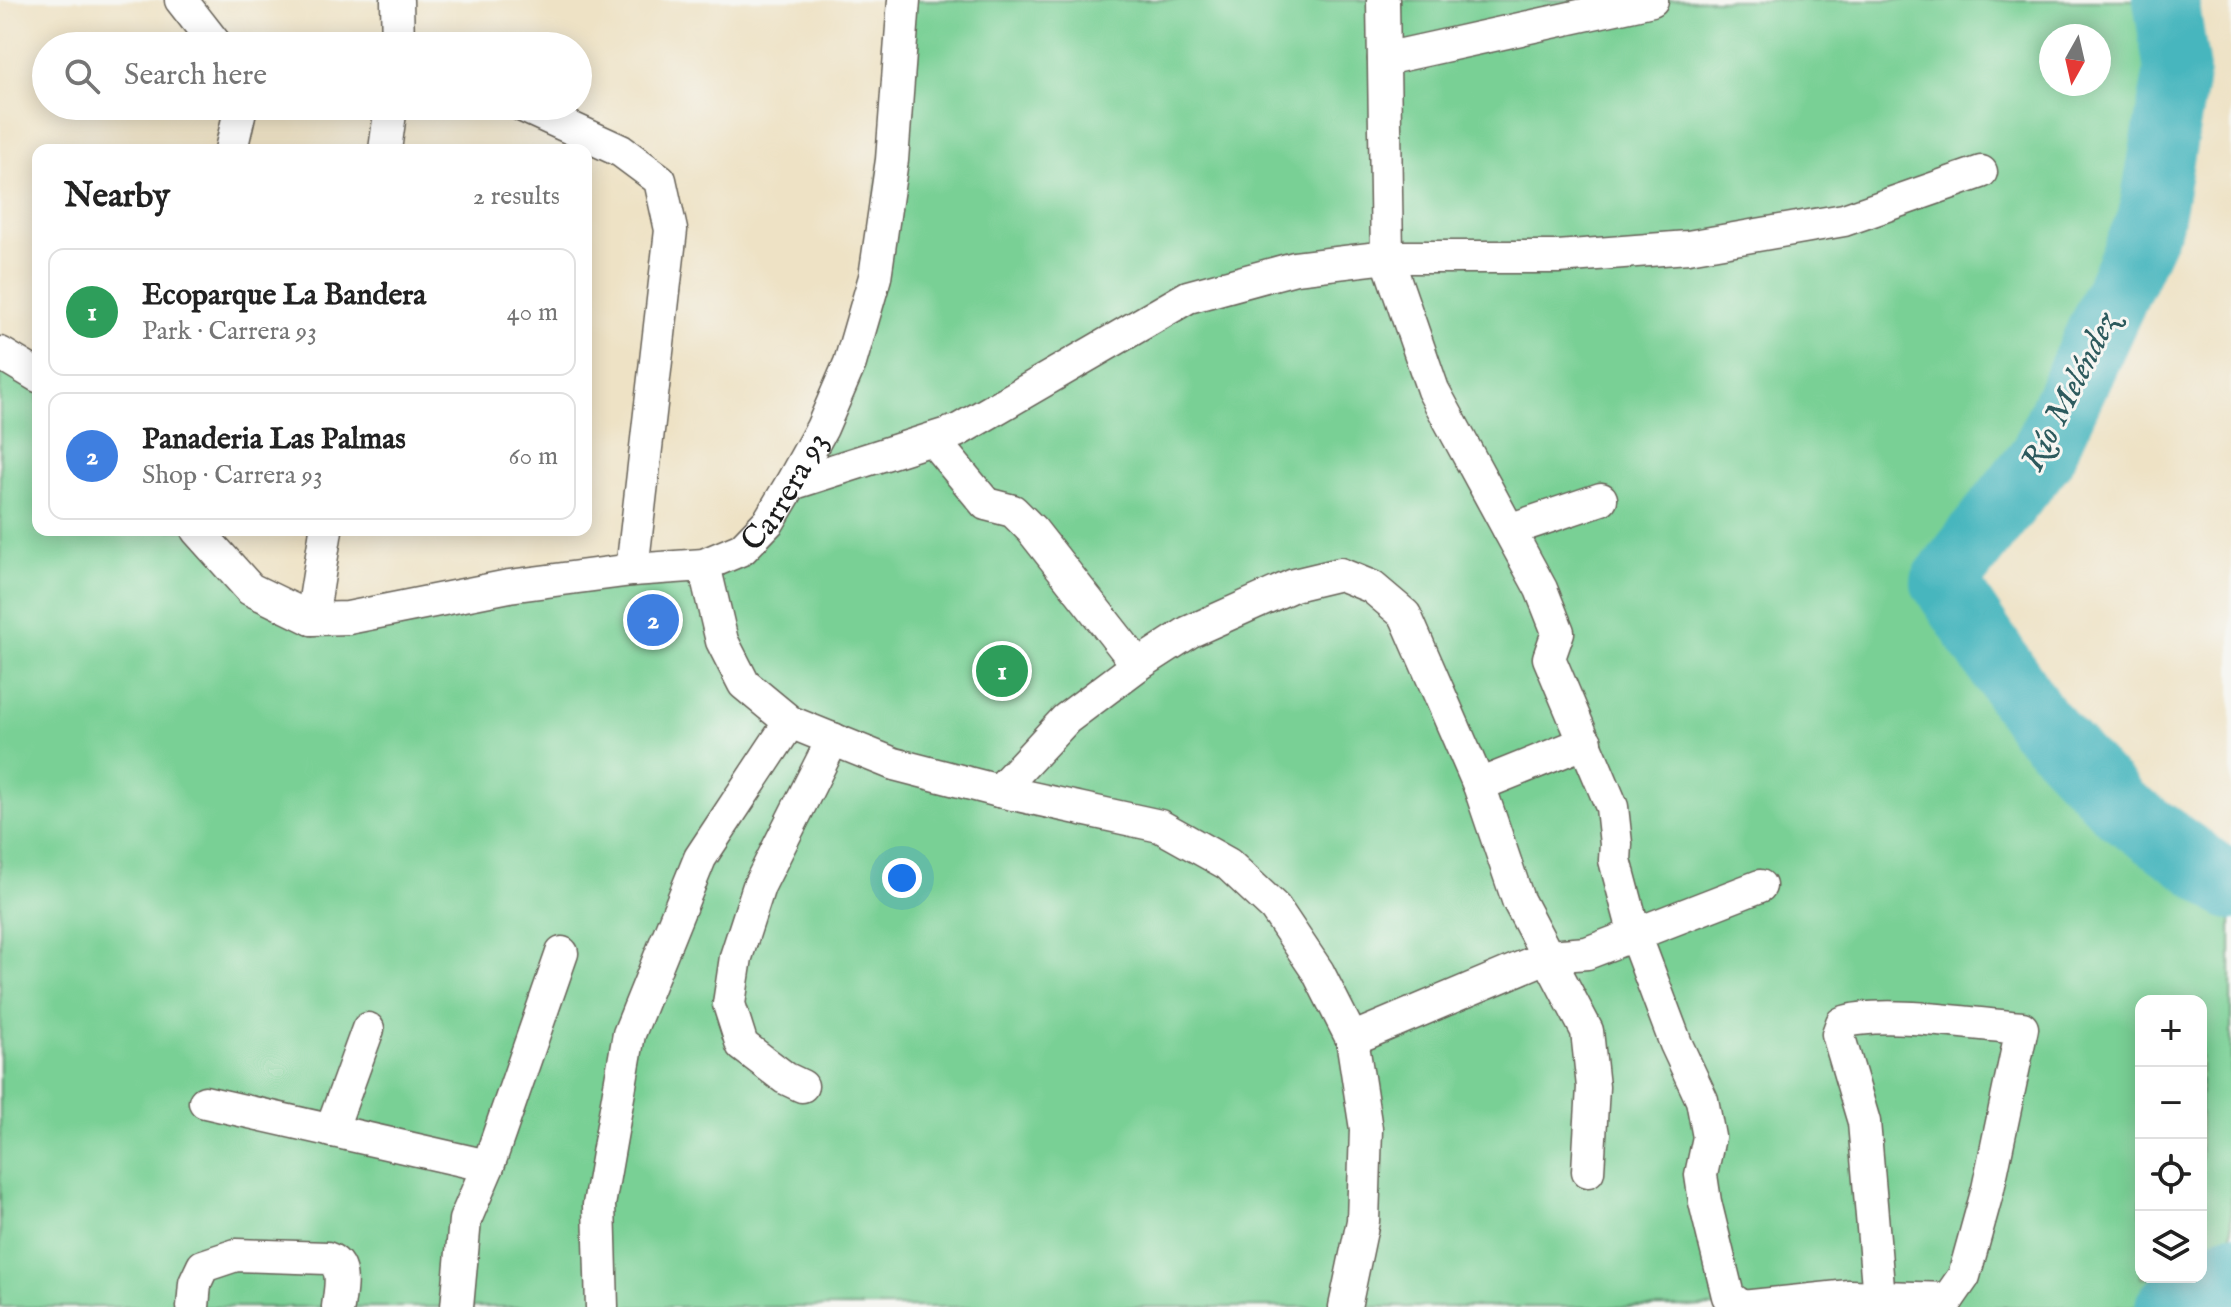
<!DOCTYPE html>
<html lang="en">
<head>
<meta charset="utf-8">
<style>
	:root { --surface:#fff; --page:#f6f6f6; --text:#222; --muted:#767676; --line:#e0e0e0; --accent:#b5179e }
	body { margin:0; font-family:"IM FELL English",serif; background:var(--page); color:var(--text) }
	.controls { position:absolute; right:24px; bottom:24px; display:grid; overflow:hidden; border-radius:16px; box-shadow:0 4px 20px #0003 }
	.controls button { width:72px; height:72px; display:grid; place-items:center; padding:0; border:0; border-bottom:2px solid var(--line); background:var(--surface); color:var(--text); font:40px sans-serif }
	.compass { position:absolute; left:2039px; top:24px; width:72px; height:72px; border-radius:50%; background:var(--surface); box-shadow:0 4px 20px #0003; rotate:188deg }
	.you { position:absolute; left:902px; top:878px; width:28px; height:28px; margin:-20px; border:6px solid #fff; border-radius:50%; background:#1a73e8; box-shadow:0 0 0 12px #1a73e833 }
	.badge { display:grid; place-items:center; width:52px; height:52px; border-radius:50%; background:var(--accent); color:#fff; font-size:26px; font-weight:700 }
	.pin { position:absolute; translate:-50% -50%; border:4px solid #fff; box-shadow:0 2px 8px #0006 }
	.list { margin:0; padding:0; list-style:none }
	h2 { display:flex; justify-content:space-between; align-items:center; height:104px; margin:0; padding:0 32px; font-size:34px }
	h2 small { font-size:26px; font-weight:400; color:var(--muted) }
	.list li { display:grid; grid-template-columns:52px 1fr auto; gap:24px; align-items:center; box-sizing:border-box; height:128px; margin:0 16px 16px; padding:0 16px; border:2px solid var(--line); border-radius:16px }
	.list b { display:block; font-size:30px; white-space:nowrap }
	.list p { margin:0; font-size:26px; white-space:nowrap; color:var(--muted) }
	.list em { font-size:26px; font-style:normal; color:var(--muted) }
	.icon { flex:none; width:44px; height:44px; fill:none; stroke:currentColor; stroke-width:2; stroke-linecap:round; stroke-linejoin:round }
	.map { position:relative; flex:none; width:2231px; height:1307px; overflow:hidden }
	.search { position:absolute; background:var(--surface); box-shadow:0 4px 20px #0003; left:32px; top:32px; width:560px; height:88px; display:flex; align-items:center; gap:20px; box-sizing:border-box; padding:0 28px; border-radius:44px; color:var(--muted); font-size:30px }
	.panel { position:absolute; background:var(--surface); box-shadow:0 4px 20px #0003; left:32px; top:144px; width:560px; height:392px; border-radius:16px }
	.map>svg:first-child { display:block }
	.green { fill:#79d095; stroke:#4a7658; stroke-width:2; fill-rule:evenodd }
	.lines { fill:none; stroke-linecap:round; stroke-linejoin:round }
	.river { stroke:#46b6be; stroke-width:66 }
	.street-casing { stroke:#666157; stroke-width:35 }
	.street { stroke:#fff; stroke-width:32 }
	.labels { text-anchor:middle; stroke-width:6; stroke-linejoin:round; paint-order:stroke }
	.street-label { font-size:32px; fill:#1c1c1c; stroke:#f6f6f2 }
	.water-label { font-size:34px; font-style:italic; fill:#2d5a5d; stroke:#f6f6f2 }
</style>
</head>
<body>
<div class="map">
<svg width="2231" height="1307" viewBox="0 0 2231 1307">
	<rect width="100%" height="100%" fill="#f6f6f2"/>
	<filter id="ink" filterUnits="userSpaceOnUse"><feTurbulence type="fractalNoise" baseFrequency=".0125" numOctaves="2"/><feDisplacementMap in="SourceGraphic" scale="16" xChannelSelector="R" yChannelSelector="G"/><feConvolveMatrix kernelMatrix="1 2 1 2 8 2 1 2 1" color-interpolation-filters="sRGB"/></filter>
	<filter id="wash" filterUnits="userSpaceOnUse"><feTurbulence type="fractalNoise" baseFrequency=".006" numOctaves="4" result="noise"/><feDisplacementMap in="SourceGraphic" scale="32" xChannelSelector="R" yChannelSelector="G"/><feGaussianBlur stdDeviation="1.8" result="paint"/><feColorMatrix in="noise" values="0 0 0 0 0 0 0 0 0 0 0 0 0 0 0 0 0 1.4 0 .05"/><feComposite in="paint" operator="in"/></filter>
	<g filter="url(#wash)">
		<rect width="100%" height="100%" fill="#eee2c5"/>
		<path class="green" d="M 904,0 L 2166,0 L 2177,70 L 2150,221 L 2042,456 L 1944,582 L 2038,722 L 2121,809 L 2231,887 L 2231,1267 L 2211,1287 L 2168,1307 L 0,1307 L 0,353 L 38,376 L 38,530 L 197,530 L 312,619 L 742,549 L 850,363 ZM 2051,36 L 2099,36 L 2099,84 L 2051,84 ZM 2141,1001 L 2201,1001 L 2201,1277 L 2141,1277 Z"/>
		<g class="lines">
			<g class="river">
				<path d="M 2166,0 L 2177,70 L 2150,221 L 2042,456 L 1944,582 L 2038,722 L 2121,809 L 2231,887"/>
				<path d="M 2168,1307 L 2211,1287 L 2231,1267"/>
			</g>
		</g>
	</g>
	<g filter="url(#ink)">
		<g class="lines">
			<defs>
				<g id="street">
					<path d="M 181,0 L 217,46"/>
					<path d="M 397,0 L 398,46"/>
					<path d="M 1383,0 L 1387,257 L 1433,390 L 1541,589 L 1558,632 L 1549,658 L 1612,807 L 1616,844 L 1615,860 L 1635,935 L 1676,1044 L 1702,1100 L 1709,1137 L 1701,1175 L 1705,1202 L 1728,1296 L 1742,1307 L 1849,1296 L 1948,1299"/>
					<path d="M 1384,59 L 1652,0"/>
					<path d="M 523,106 L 621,151 L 660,180 L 671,230 L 632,570"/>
					<path d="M 231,150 L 241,106"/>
					<path d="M 385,150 L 391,106"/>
					<path d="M 0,353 L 38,376"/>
					<path d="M 933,440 L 986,504 L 1013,511 L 1032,530 L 1138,665"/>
					<path d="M 791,484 L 957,431 L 1188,297 L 1295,268 L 1387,257 L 1558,257 L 1688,247 L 1844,220 L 1981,172"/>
					<path id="s1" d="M 197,530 L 250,589 L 312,619 L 348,618 L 509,586 L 632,570 L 704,565 L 742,549 L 769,521 L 791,484 L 822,428 L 850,363 L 875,277 L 892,160 L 904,0"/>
					<path d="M 1509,530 L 1601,499"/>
					<path d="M 704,565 L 722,641 L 744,684 L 790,722 L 894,764 L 999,791 L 1160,826 L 1228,864 L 1275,908 L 1318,972 L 1352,1039 L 1366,1129 L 1363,1221 L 1345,1307"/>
					<path d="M 312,619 L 326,530"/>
					<path d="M 1479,785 L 1586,742"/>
					<path d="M 999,791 L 1066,719 L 1138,665 L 1189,632 L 1294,585 L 1340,574 L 1372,587 L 1405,615 L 1479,785 L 1518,900 L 1587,1031 L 1593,1087 L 1588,1171"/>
					<path d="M 1352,1039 L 1549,956 L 1587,953 L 1760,886"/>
					<path d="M 802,1086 L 785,1078 L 742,1045 L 729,1004 L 736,957 L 759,886 L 833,739"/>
					<path d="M 205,1102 L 488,1166"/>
					<path d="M 331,1131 L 368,1029"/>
					<path d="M 1879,1298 L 1864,1122 L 1838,1034 L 1842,1023 C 1879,1009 1979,1025 2022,1028 L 1988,1189 L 1964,1276 L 1948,1299 L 1938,1307"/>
					<path d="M 193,1307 L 195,1283 L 203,1266 L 236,1255 L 327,1258 C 347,1265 340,1289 338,1307"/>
					<path d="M 457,1307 L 465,1220 L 488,1166 L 562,953"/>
					<path d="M 602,1307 L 599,1205 L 629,1034 L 700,858 L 790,722"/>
				</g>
			</defs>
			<use href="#street" class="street-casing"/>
			<use href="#street" class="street"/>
		</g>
	</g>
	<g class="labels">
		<g class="street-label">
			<text dy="11" stroke="none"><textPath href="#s1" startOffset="658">Carrera 93</textPath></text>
		</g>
		<g class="water-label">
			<text transform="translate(2068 391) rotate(-63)" y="12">Río Meléndez</text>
		</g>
	</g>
</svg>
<div class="controls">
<button>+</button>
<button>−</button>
<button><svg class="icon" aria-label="locate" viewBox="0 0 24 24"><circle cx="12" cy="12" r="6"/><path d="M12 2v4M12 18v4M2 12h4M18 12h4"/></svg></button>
<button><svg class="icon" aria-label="layers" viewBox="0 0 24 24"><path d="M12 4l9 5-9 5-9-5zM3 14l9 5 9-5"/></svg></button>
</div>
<svg class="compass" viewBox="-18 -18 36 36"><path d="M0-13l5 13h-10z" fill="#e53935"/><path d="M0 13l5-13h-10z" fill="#767676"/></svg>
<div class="you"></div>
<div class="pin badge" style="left:1002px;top:671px;background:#2e9e5b">1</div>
<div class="pin badge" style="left:653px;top:620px;background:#3f7fe0">2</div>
<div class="search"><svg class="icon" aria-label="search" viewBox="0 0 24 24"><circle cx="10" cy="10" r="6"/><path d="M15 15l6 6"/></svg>Search here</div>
<section class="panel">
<h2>Nearby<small>2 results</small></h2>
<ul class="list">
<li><span class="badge" style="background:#2e9e5b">1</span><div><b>Ecoparque La Bandera</b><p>Park · Carrera 93</p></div><em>40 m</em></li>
<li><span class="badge" style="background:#3f7fe0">2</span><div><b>Panaderia Las Palmas</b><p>Shop · Carrera 93</p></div><em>60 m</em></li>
</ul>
</section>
</div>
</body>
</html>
